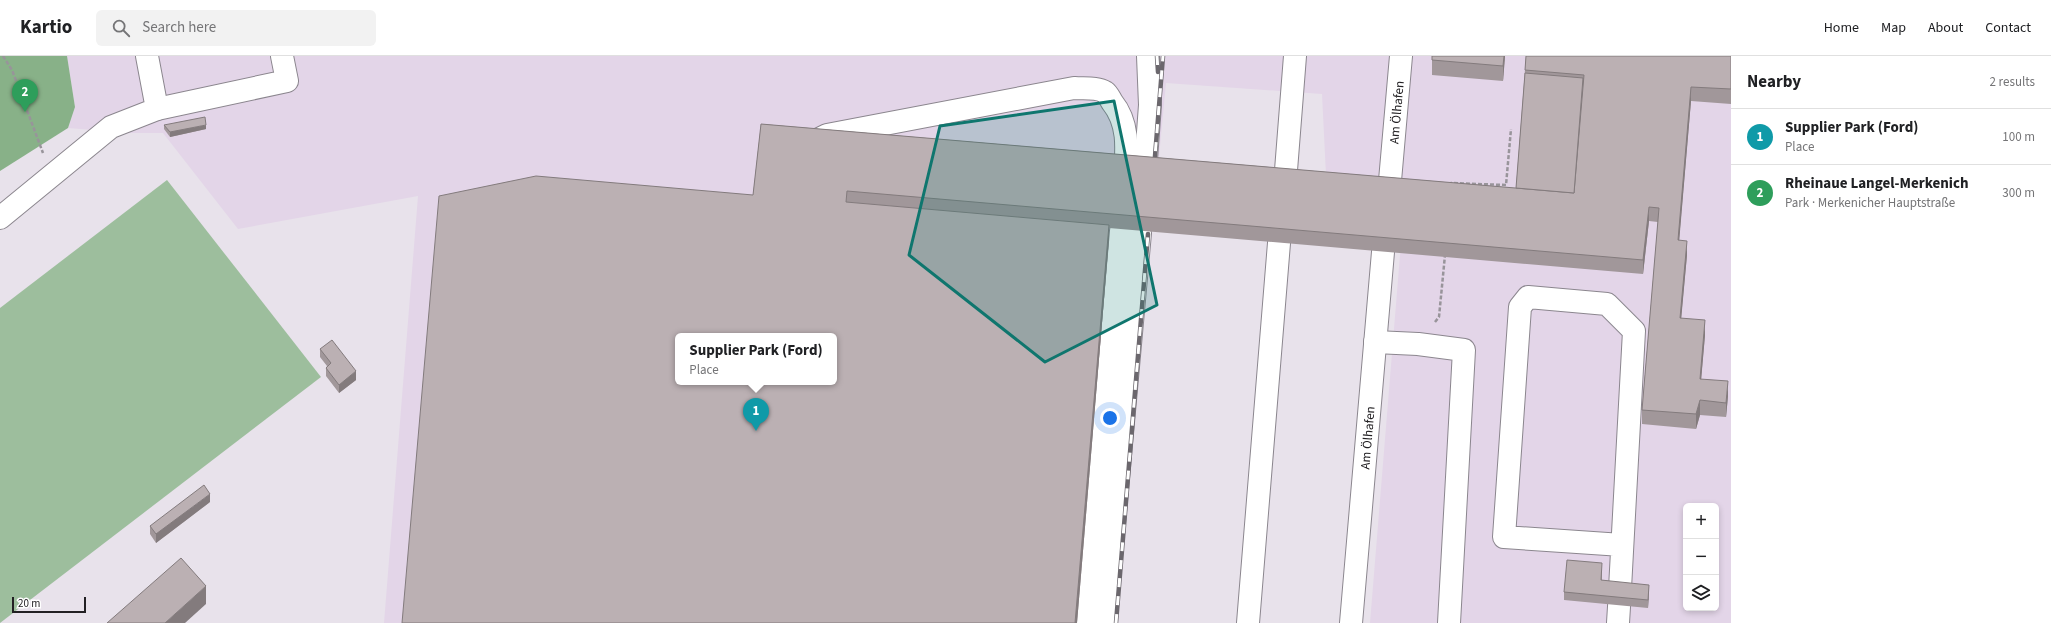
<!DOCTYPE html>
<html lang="en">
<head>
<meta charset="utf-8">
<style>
	:root { --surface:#fff; --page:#f2f2f2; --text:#202124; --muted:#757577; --line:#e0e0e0; --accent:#8b461c }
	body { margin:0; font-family:"Source Sans 3",sans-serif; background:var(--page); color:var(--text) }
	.controls { position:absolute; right:12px; bottom:12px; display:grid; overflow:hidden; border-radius:6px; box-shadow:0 2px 6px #0003 }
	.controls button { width:36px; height:36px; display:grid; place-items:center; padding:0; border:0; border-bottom:1px solid var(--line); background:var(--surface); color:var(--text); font:20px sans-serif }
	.scale { position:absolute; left:12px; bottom:10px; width:74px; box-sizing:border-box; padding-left:4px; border:2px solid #222023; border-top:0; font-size:11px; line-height:14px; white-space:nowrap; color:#222023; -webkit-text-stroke:3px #fff; paint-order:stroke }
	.you { position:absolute; left:1110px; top:362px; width:14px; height:14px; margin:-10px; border:3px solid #fff; border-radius:50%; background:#1a73e8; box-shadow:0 0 0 6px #1a73e833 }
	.badge { display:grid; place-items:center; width:26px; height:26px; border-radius:50%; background:var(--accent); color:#fff; font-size:13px; font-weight:700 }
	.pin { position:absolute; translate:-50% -33px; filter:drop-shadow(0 1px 2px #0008) }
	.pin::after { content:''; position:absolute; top:21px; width:14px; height:12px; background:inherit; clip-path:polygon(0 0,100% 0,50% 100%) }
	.popup { position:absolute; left:675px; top:277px; width:162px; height:52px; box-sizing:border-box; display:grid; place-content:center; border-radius:6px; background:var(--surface); filter:drop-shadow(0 1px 3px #0005); font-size:13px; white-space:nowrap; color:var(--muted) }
	.popup b { font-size:15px; color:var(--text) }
	.popup::after { content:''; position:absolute; left:50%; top:100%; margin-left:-8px; border:8px solid transparent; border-top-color:var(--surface) }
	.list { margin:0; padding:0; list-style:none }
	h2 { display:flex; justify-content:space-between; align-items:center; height:52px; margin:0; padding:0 16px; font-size:17px }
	h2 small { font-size:13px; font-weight:400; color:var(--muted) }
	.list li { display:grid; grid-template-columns:26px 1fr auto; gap:12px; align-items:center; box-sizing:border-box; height:56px; padding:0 16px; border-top:1px solid var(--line) }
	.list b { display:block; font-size:15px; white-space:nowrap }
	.list p { margin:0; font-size:13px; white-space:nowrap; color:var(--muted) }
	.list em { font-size:13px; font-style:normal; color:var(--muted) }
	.icon { flex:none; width:22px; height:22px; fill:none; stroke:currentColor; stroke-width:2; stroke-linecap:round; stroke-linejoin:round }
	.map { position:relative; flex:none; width:1731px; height:567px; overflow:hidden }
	header { display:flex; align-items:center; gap:24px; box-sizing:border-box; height:56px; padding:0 20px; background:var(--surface); border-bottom:1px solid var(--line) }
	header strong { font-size:19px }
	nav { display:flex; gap:22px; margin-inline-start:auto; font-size:14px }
	.search { width:280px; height:36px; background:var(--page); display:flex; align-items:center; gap:10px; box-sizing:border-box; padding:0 14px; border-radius:6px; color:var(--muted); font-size:15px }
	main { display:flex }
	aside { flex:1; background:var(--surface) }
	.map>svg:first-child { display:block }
	.industrial { fill:#e3d5e8; fill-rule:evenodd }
	.green { fill:#9dbe9d }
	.forest { fill:#88b188 }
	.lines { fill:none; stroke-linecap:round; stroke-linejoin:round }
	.minor-casing { stroke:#8b868e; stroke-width:24 }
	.path { stroke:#98949a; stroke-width:2.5; stroke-dasharray:4 2; stroke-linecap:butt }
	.minor { stroke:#fff; stroke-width:22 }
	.rail-casing { stroke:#6b676d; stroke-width:4.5 }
	.rail { stroke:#fff; stroke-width:3; stroke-dasharray:9; stroke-linecap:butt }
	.wall { fill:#a1979a }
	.shaded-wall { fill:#837b7d }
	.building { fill:#bbb0b3; stroke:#837b7d; fill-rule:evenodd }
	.marked { fill:#0f766e; fill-opacity:0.2; stroke:#0f766e; stroke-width:3; stroke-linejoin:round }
	.labels { text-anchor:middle; stroke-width:3; stroke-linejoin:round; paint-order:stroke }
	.street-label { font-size:13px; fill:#222023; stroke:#fff }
</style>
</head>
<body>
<header>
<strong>Kartio</strong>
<div class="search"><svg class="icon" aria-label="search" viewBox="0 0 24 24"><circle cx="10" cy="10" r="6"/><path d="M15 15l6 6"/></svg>Search here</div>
<nav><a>Home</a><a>Map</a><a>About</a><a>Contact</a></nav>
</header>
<main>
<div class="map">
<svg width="1731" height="567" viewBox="0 0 1731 567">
	<rect width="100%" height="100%" fill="#e8e2eb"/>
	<path class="industrial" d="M 67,0 L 1731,0 L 1731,567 L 1370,567 L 1405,138 L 1326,119 L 1322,38 L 1166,27 L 1115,567 L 384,567 L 418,140 L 238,173 L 163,77 L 131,77 L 68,72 L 75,51 ZM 678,280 L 834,280 L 834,326 L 678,326 ZM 1686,450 L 1716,450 L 1716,552 L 1686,552 Z"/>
	<path class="green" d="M 167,124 L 321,321 L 0,567 L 0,252 Z"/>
	<path class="forest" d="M 0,0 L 67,0 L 75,51 L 68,72 L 0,115 Z"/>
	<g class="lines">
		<defs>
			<g id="minor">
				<path d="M 157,53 L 287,25 L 282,0"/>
				<path d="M 819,83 L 827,79 L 1074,32 C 1083,33 1097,31 1105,36 C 1108,38 1110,43 1112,46 C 1129,67 1127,92 1125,117"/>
				<path d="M 1145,117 L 1150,49 L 1148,0"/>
				<path d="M 1285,127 L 1295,0"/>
				<path id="s1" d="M 1389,136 L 1401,0"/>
				<path d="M 0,162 L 111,71 L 157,53 L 147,0"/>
				<path d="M 1375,286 L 1418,288 L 1464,294 L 1449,567"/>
				<path d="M 1087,567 L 1121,175"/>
				<path d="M 1105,567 L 1140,177"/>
				<path d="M 1248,567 L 1279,187"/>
				<path id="s2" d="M 1351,567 L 1383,196"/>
				<path d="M 1618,567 C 1624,470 1629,373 1634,275 L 1607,248 L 1528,241 L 1520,251 L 1504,481 L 1622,489"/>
			</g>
		</defs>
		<use href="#minor" class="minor-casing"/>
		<g class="path">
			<path d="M 3,0 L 12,14 L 43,97"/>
			<path d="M 1451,130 L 1451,127 L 1506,129 L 1511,73"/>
			<path d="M 1435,266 L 1439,261 L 1445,199"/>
		</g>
		<use href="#minor" class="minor"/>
		<defs>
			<g id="rail">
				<path d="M 1157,0 L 1158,16"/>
				<path d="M 1154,113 L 1163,0"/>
				<path d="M 1116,567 L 1148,178"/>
			</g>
		</defs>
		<use href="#rail" class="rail-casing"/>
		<use href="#rail" class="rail"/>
	</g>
	<g class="wall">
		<path d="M 1505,0 L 1503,25 L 1432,19 L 1432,4 Z"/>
		<path d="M 1526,0 L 1731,0 L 1731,48 L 1691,45 L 1679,184 L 1687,199 L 1681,262 L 1705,279 L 1701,323 L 1728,340 L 1726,361 L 1700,359 L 1696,373 L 1642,368 L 1642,354 L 1658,166 L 1649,165 L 1643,218 L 1109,172 L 1109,183 L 1077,567 L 402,567 L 753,139 L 761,68 L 1516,132 Z"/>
		<path d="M 164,69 L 206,73 L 170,81 L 164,73 Z"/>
		<path d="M 320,293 L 356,324 L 339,337 L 326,320 L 326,312 L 327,310 L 320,301 Z"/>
		<path d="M 210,446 L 156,487 L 150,478 L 150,470 Z"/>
		<path d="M 1602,515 L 1602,524 L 1649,537 L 1648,552 L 1564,544 L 1564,536 Z"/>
	</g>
	<g class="shaded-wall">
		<path d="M 1504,0 L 1505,0 L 1503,25 L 1503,10 Z"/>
		<path d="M 1691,31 L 1691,45 L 1678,199 L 1678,184 Z"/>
		<path d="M 206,69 L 206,73 L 170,81 L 170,76 Z"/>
		<path d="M 1649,151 L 1649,165 L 1643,218 L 1643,204 Z"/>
		<path d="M 1109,169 L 1109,183 L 1077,567 L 1075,567 Z"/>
		<path d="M 1687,185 L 1687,199 L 1680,276 L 1680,262 Z"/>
		<path d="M 1705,264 L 1705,279 L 1700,337 L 1700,323 Z"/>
		<path d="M 356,315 L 356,324 L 339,337 L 339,329 Z"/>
		<path d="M 1728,325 L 1728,340 L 1726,361 L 1726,347 Z"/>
		<path d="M 1700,344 L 1700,359 L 1696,373 L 1696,358 Z"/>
		<path d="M 210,438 L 210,446 L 156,487 L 156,478 Z"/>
		<path d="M 1649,529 L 1649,537 L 1648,552 L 1648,544 Z"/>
		<path d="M 206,530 L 206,548 L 185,567 L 165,567 Z"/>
	</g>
	<g class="building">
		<path d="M 1432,0 L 1504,0 L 1503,10 L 1432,4 Z"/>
		<path d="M 1526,0 L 1731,0 L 1731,33 L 1691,31 L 1678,184 L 1687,185 L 1680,262 L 1705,264 L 1700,323 L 1728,325 L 1726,347 L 1700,344 L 1696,358 L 1642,354 L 1659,152 L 1649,151 L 1643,204 L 847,135 L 846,146 L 1109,169 L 1075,567 L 402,567 L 439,140 L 536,120 L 753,139 L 761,68 L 1574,137 L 1584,19 L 1525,14 ZM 678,280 L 834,280 L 834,326 L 678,326 Z"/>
		<path d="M 1525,17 L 1583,22 L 1574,137 L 1516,132 Z"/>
		<path d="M 205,61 L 206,69 L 170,76 L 164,69 Z"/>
		<path d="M 332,284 L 356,315 L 339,329 L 326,312 L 331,307 L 320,293 Z"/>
		<path d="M 204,429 L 210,438 L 156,478 L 150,470 Z"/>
		<path d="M 181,502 L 206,530 L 165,567 L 107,567 Z"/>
		<path d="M 1567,504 L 1602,507 L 1601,524 L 1649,529 L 1648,544 L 1564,536 Z"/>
	</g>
	<path class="marked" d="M 1114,45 L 1157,249 L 1045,306 L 909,199 L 940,70 Z"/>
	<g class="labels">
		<g class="street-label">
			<text dy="5" stroke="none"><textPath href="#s1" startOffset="80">Am Ölhafen</textPath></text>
			<text dy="5" stroke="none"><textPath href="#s2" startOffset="186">Am Ölhafen</textPath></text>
		</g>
	</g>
</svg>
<div class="controls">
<button>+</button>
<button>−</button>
<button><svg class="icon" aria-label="layers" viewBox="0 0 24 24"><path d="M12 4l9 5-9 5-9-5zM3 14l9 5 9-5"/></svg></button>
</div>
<div class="scale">20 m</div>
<div class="you"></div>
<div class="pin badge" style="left:756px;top:375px;background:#0f9aa8">1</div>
<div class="popup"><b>Supplier Park (Ford)</b>Place</div>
<div class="pin badge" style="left:25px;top:56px;background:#2e9e5b">2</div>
</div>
<aside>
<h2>Nearby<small>2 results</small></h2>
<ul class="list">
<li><span class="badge" style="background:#0f9aa8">1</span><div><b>Supplier Park (Ford)</b><p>Place</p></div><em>100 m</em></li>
<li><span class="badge" style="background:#2e9e5b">2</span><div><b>Rheinaue Langel-Merkenich</b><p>Park · Merkenicher Hauptstraße</p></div><em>300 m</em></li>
</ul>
</aside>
</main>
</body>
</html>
